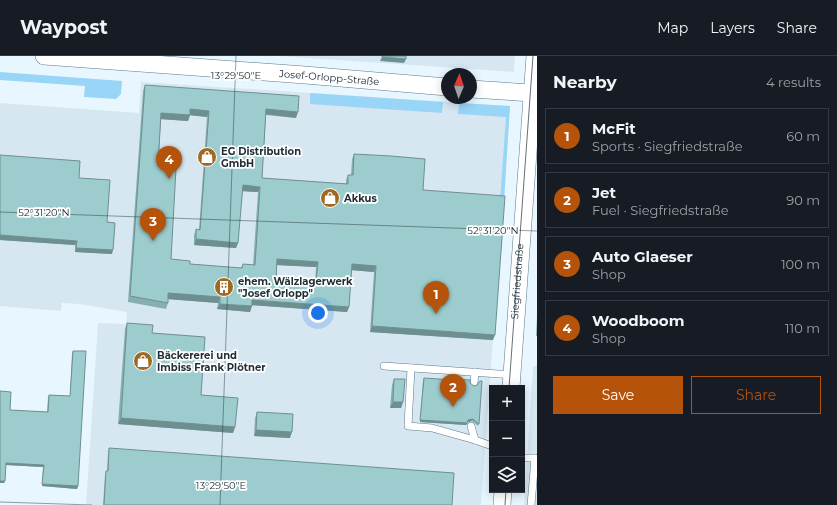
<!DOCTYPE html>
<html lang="en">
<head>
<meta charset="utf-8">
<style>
	:root { --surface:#171b24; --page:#242831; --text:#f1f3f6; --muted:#9ea1a6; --line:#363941; --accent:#b45309 }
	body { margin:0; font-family:Montserrat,sans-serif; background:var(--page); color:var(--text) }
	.controls { position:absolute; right:12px; bottom:12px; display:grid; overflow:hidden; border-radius:0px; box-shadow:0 2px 10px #0003 }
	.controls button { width:36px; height:36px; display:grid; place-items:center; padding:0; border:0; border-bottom:1px solid var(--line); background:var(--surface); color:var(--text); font:20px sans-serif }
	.compass { position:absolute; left:441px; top:12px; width:36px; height:36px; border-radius:50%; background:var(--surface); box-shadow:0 2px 10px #0003; rotate:2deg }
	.you { position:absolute; left:318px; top:257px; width:14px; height:14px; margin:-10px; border:3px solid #fff; border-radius:50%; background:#1a73e8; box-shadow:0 0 0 6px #1a73e833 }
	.badge { display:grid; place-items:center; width:26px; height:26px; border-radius:50%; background:var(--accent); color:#fff; font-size:13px; font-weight:700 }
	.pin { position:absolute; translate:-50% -33px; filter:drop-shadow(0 1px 2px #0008) }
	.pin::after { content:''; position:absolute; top:21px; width:14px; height:12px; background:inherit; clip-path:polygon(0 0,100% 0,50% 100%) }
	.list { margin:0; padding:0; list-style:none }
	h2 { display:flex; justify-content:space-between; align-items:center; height:52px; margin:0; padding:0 16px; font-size:17px }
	h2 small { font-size:13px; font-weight:400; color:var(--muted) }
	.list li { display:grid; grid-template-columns:26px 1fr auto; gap:12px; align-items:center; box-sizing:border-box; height:56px; margin:0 8px 8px; padding:0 8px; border:1px solid var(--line); border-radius:0px }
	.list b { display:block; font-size:15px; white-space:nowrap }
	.list p { margin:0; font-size:13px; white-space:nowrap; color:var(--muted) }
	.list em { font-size:13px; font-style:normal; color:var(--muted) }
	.actions { display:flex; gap:8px; padding:12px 16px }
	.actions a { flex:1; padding:9px 0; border:1px solid var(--accent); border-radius:0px; text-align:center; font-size:14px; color:var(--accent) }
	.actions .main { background:var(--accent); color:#fff }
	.icon { flex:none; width:22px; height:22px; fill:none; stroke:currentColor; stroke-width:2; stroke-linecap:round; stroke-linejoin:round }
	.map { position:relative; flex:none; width:537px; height:449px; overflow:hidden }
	header { display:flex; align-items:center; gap:24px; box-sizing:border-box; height:56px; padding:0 20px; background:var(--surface); border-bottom:1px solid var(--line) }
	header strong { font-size:19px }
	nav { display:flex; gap:22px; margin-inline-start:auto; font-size:14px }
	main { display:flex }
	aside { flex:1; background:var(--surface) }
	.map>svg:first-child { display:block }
	.built { fill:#d6e7f2 }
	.grass { fill:#98d5f7 }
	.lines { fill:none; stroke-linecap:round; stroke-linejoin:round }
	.service-casing { stroke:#597b8e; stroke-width:8 }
	.tertiary-casing { stroke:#597b8e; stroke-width:18 }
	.service { stroke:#fff; stroke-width:7 }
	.tertiary { stroke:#fff; stroke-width:17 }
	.tram { stroke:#63727a; stroke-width:1 }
	.wall { fill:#87afb1; fill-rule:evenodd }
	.shaded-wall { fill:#6e8f90 }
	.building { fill:#9dccce; stroke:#6e8f90; fill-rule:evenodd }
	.ticks { fill:none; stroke:#202f37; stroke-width:1; stroke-opacity:0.45 }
	.labels { text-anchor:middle; stroke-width:3.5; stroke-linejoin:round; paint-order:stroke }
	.street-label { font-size:10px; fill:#202f37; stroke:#fff }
	.poi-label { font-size:10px; font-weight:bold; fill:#202f37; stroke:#fff; text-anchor:start }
	.ticks-label { font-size:10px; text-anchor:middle; fill:#202f37; stroke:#fff; stroke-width:3.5; stroke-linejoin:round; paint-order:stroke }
</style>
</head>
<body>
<header>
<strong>Waypost</strong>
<nav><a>Map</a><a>Layers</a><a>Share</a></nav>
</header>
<main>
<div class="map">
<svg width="537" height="449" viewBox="0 0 537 449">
	<rect width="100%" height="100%" fill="#e8f7ff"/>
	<g class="built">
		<path d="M 279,0 L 515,0 L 514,16 Z"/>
		<path d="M 141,26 L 510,50 L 481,449 L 86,449 L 98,267 L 126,268 L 127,256 L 79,248 L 62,247 L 61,255 L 0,250 L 0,47 L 139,57 Z"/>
		<path d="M 533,310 L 537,310 L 537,449 L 524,449 Z"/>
	</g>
	<g class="grass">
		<path d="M 0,16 L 122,25 L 121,38 L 116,43 L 84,41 L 85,30 L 0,24 Z"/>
		<path d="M 310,37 L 443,46 L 442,57 L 310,48 Z"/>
		<path d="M 459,47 L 510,50 L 504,146 L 500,145 L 506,61 L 458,58 Z"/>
	</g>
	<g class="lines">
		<defs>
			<g id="service">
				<path d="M 384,310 L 512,319"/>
				<path d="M 411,312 L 408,370 L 432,372 L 475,384"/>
				<path d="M 474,327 L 475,316"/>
				<path d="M 471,370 L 475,384 L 492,390"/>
				<path d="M 522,402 L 535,402 L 531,449"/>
			</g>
			<g id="tertiary">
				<path id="s1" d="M 44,0 L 305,19 L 447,31"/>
				<path d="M 471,33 L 532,37"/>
				<path d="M 511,332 L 535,0"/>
				<path d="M 502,449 L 503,434"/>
			</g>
		</defs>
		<use href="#service" class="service-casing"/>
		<use href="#tertiary" class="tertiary-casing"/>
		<use href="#service" class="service"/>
		<use href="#tertiary" class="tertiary"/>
		<g class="tram">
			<path id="s2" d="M 509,332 L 533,0"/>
			<path d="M 505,449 L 506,434"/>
		</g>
	</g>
	<g class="wall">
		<path d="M 145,29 L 296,62 L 266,59 L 262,122 L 346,128 L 346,124 L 348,119 L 351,119 L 352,103 L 354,98 L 423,134 L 493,284 L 370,276 L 374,216 L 351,214 L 349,251 L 347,256 L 252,249 L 250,256 L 217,253 L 218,247 L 168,243 L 168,247 L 166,253 L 128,246 L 143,35 ZM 190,59 L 207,61 L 199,174 L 196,173 L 194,179 L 194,189 L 236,192 L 238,187 L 242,135 L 258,136 L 253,209 L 243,208 L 241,212 L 190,208 L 171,203 L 158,110 L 161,63 L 188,65 ZM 277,209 L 316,211 L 315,227 L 276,224 Z"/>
		<path d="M 0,99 L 79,122 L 107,166 L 112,198 L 75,196 L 75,189 L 0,184 Z"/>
		<path d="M 537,261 L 537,280 L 536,280 Z"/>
		<path d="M 127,267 L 152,277 L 201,339 L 235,371 L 233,377 L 118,368 L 125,273 Z"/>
		<path d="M 73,295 L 78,430 L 77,433 L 42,430 L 43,411 L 6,409 L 5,425 L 4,427 L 10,354 L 47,356 L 48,341 L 49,339 L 70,340 L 72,297 Z"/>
		<path d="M 424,322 L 479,368 L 478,370 L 472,365 L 468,366 L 466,369 L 420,366 L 423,324 Z"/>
		<path d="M 394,323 L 403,346 L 401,352 L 390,352 L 392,329 Z"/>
		<path d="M 257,356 L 290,382 L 254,380 L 255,362 Z"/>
		<path d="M 109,392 L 452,449 L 103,449 L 105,419 L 106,415 L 107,415 L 108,397 Z"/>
	</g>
	<g class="shaded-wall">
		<path d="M 382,1 L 406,3 L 404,7 L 380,5 Z"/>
		<path d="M 190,53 L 209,55 L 207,61 L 188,59 Z"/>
		<path d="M 266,53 L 298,56 L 296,62 L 264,58 Z"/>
		<path d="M 161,57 L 190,59 L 188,65 L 159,63 Z"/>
		<path d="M 243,129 L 260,131 L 258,136 L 241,135 Z"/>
		<path d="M 0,179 L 77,185 L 75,189 L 0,184 Z"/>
		<path d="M 196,183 L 238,187 L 236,192 L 194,189 Z"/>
		<path d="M 76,192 L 113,194 L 112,198 L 75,196 Z"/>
		<path d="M 277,203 L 318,206 L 316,211 L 275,209 Z"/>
		<path d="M 352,208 L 376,210 L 374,216 L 350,214 Z"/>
		<path d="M 168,237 L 220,241 L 218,247 L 166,243 Z"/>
		<path d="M 252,244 L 349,251 L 347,256 L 250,249 Z"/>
		<path d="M 220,248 L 252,250 L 250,256 L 217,253 Z"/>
		<path d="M 372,270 L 495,279 L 493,284 L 370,276 Z"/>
		<path d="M 393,346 L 403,346 L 401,352 L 390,352 Z"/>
		<path d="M 121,362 L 235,371 L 233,377 L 118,368 Z"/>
		<path d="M 473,363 L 472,365 L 468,366 L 466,369 L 420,366 L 420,364 L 468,364 Z"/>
		<path d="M 256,374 L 292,376 L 290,382 L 254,380 Z"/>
		<path d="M 6,407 L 44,409 L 43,411 L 6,409 Z"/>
		<path d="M 0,425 L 5,425 L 4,427 L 0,427 Z"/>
		<path d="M 42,428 L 78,430 L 77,433 L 42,430 Z"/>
	</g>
	<g class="building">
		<path d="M 382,0 L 406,0 L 406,3 L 382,1 Z"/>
		<path d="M 145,29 L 299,40 L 298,56 L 266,53 L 262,122 L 348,128 L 348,119 L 353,119 L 354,98 L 391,100 L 425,103 L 423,134 L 505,140 L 495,279 L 372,270 L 376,210 L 352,208 L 349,251 L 252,244 L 252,250 L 220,248 L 220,241 L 168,237 L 168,247 L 130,240 ZM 190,53 L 209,55 L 200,174 L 196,173 L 196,183 L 238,187 L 243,129 L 260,131 L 255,209 L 243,208 L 242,212 L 190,208 L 190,205 L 171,203 L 176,113 L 158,110 L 161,57 L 190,59 ZM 277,203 L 318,206 L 316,227 L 276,224 Z"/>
		<path d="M 0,99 L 80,105 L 79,122 L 110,124 L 107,166 L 115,167 L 113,194 L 76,192 L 77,185 L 0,179 Z"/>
		<path d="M 127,267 L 153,269 L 152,277 L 205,281 L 201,339 L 238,342 L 235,371 L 121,362 Z"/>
		<path d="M 73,295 L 86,295 L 78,430 L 42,428 L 44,409 L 6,407 L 5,425 L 0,425 L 0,335 L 11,336 L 10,354 L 48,356 L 49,339 L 70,340 Z"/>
		<path d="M 424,322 L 453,324 L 453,323 L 470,324 L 470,327 L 474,330 L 477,329 L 480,325 L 482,325 L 479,368 L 473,363 L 468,364 L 467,367 L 420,364 Z"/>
		<path d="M 394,323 L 405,323 L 403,346 L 393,346 Z"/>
		<path d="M 257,356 L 293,358 L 292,376 L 256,374 Z"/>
		<path d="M 109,392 L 454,417 L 452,449 L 104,449 L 106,415 L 108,415 Z"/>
	</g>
	<path class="ticks" d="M 0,156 L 537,175M 0,446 L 92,449M 220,449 L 236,0"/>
	<defs>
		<symbol id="shop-disc" viewBox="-11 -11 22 22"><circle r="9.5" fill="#9f6923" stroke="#fff"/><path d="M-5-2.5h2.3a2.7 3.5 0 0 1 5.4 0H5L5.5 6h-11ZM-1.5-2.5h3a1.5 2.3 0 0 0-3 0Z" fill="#fff"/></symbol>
		<symbol id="building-disc" viewBox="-11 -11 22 22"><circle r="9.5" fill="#9f6923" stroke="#fff"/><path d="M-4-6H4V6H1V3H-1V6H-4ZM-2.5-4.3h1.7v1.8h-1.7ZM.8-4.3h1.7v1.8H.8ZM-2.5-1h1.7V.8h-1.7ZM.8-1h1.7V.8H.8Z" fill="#fff"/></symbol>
	</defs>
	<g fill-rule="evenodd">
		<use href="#shop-disc" x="196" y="90" width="22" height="22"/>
		<use href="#shop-disc" x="319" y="131" width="22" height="22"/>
		<use href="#building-disc" x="213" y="220" width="22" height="22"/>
		<use href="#shop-disc" x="132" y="294" width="22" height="22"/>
	</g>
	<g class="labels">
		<g class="street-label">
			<text dy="4" stroke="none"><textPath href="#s1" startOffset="286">Josef-Orlopp-Straße</textPath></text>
			<text dy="4" stroke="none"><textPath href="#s2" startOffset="107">Siegfriedstraße</textPath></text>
		</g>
		<g class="poi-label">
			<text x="221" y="99">EG Distribution<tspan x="221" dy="12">GmbH</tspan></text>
			<text x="344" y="146">Akkus</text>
			<text x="238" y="229">ehem. Wälzlagerwerk<tspan x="238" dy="12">"Josef Orlopp"</tspan></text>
			<text x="157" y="303">Bäckererei und<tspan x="157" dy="12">Imbiss Frank Plötner</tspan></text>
		</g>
	</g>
	<g class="ticks-label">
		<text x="236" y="23">13°29'50"E</text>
		<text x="44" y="160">52°31'20"N</text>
		<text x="493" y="178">52°31'20"N</text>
		<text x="221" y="433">13°29'50"E</text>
	</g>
</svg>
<div class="controls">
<button>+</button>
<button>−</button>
<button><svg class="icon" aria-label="layers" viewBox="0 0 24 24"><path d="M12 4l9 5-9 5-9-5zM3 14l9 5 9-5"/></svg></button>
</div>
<svg class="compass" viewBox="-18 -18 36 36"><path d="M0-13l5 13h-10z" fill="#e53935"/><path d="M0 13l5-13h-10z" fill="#9ea1a6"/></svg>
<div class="you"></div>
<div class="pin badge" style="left:436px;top:258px">1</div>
<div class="pin badge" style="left:453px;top:351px">2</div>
<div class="pin badge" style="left:153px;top:185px">3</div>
<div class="pin badge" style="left:169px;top:123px">4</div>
</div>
<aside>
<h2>Nearby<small>4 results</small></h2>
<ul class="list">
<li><span class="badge">1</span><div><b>McFit</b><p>Sports · Siegfriedstraße</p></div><em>60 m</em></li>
<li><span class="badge">2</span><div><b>Jet</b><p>Fuel · Siegfriedstraße</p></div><em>90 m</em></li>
<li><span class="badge">3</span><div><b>Auto Glaeser</b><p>Shop</p></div><em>100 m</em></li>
<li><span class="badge">4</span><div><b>Woodboom</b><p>Shop</p></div><em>110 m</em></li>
</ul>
<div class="actions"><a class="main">Save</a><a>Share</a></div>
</aside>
</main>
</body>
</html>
